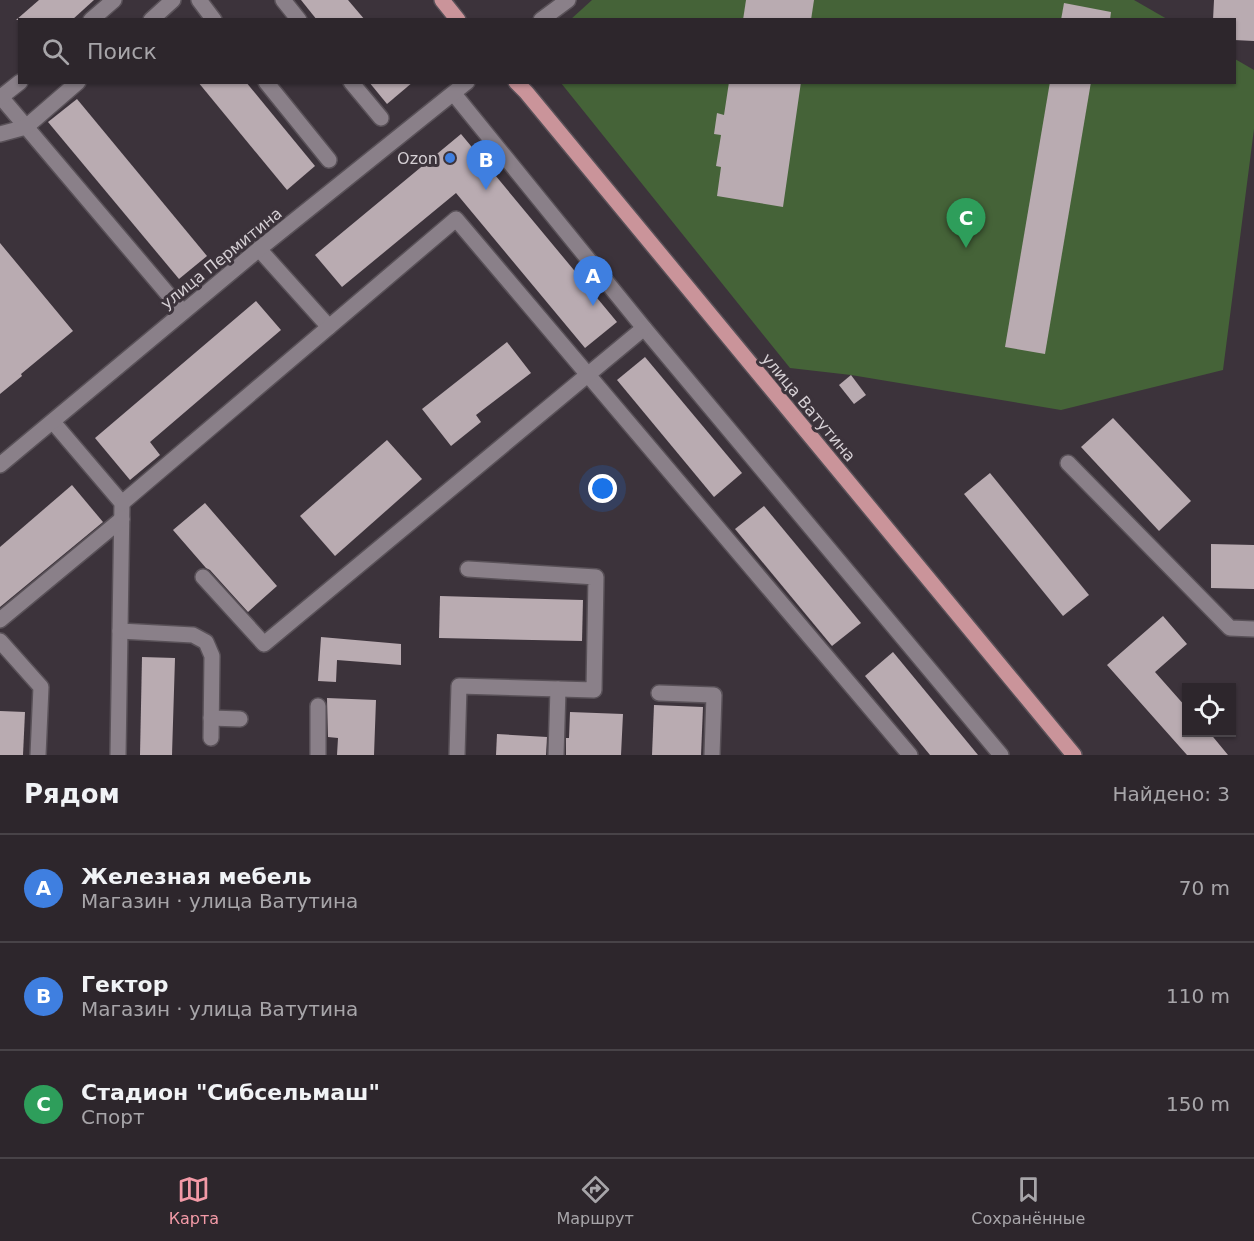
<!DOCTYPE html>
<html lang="ru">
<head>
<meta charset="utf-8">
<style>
	:root { --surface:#2d262c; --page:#352e34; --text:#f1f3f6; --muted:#a7a5a9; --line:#484348; --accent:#f39aa7 }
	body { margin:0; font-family:"DejaVu Sans",sans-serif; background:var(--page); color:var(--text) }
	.controls { position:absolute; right:18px; bottom:18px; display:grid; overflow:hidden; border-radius:0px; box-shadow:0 2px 4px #0004 }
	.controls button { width:54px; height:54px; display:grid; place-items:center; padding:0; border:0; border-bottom:2px solid var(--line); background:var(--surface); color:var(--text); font:30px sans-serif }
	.you { position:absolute; left:603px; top:489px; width:21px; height:21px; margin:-15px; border:4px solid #fff; border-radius:50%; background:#1a73e8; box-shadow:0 0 0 9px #1a73e833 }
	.badge { display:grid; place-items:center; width:39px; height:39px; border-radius:50%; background:var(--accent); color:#fff; font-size:20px; font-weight:700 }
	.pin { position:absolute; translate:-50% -50px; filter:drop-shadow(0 2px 3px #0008) }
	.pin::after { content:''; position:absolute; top:32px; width:21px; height:18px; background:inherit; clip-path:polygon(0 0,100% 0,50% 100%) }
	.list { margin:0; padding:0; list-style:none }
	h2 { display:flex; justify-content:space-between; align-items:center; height:78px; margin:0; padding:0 24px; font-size:26px }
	h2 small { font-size:20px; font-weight:400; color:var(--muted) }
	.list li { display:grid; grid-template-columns:39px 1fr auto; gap:18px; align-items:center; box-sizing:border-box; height:108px; padding:0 24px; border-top:2px solid var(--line) }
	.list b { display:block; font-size:22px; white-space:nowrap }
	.list p { margin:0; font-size:20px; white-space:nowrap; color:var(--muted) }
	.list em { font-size:20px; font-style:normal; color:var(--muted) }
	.icon { flex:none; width:33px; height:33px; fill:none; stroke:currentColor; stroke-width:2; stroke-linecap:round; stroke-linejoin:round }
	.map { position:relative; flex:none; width:1254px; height:755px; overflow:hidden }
	.search { position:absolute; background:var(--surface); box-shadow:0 2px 4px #0004; left:18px; right:18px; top:18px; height:66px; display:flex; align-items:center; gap:15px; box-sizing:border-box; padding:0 21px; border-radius:0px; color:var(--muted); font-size:22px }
	.sheet { height:402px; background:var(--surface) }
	nav { display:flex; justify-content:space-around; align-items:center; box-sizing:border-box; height:84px; border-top:2px solid var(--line); background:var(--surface); font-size:16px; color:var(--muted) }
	nav a { display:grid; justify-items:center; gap:3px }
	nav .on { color:var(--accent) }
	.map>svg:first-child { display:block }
	.green { fill:#456338 }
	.building { fill:#b9abb1 }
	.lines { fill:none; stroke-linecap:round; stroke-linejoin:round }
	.minor-casing { stroke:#595158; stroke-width:18 }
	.major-casing { stroke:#595158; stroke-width:18 }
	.minor { stroke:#8a8089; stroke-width:15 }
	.major { stroke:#ca949a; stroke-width:15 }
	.shop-dot { fill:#3f7fe0; stroke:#3c333b; stroke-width:2 }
	.labels { text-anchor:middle; stroke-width:6; stroke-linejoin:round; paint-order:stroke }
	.poi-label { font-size:16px; fill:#d6d0d5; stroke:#3c333b; text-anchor:end }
	.street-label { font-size:16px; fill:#d6d0d5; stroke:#3c333b }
</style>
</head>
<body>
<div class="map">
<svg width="1254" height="755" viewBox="0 0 1254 755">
	<rect width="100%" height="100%" fill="#3c333b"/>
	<g class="green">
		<path d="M 592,0 L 1134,0 L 1167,19 L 570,20 Z"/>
		<path d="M 1235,59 L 1254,70 L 1254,129 L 1223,370 L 1061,410 L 851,375 L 790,368 L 561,83 L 1234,82 Z"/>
	</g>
	<g class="building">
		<path d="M 39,0 L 94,0 L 72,20 L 16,20 Z"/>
		<path d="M 301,0 L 348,0 L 365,20 L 317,20 Z"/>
		<path d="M 746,0 L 814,0 L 811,20 L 743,20 Z"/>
		<path d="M 1214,0 L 1254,0 L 1254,41 L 1234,40 L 1234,20 L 1213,20 Z"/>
		<path d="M 1064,3 L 1111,12 L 1110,20 L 1061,20 Z"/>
		<path d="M 198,82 L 246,82 L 315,166 L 287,190 Z"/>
		<path d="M 369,82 L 413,82 L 387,104 Z"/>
		<path d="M 729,82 L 801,82 L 783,207 L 717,196 L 721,167 L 716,166 L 721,135 L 714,134 L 717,113 L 724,115 Z"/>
		<path d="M 1050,82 L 1091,82 L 1045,354 L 1005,347 Z"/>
		<path d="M 77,99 L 207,256 L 179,279 L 48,122 Z"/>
		<path d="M 461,134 L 617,322 L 585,348 L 456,193 L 342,287 L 315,255 Z"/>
		<path d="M 0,243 L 73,331 L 21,374 L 22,376 L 0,394 Z"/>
		<path d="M 256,301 L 281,330 L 150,442 L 160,455 L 130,480 L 95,438 Z"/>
		<path d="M 507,342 L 531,373 L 476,415 L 481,422 L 451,446 L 422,409 Z"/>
		<path d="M 645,357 L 742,473 L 714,497 L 617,380 Z"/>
		<path d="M 851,375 L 866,395 L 854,404 L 839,385 Z"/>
		<path d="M 1113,418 L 1191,501 L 1159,531 L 1081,447 Z"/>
		<path d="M 387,440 L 422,479 L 335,556 L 300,516 Z"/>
		<path d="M 990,473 L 1089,595 L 1063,616 L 964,494 Z"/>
		<path d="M 72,485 L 103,522 L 0,607 L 0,547 Z"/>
		<path d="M 205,503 L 277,586 L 248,612 L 210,570 L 206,568 L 173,530 Z"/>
		<path d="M 764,506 L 861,623 L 832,646 L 735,529 Z"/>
		<path d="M 1211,544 L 1254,545 L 1254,589 L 1211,588 Z"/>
		<path d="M 440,596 L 583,600 L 582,641 L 439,638 Z"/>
		<path d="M 1163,616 L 1187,644 L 1155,672 L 1186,707 L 1186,732 L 1209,732 L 1228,755 L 1187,755 L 1107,665 Z"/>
		<path d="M 321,637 L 401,644 L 401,665 L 337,660 L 336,682 L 318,681 Z"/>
		<path d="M 893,652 L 978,755 L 930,755 L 865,676 Z"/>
		<path d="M 142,657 L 175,658 L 172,755 L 140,755 Z"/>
		<path d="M 327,698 L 376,700 L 374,755 L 337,755 L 338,738 L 328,737 Z"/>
		<path d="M 654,705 L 703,707 L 701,755 L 652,755 Z"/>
		<path d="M 0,711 L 25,712 L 23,755 L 0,755 Z"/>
		<path d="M 570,712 L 623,714 L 621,755 L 566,755 L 566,738 L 569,738 Z"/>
		<path d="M 497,734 L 547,737 L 546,755 L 496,755 Z"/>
	</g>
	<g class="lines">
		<defs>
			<g id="minor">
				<path d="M 199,0 L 214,20"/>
				<path d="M 283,0 L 299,20"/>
				<path d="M 91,20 L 114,0"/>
				<path d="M 151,20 L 173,0"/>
				<path d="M 541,20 L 568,0"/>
				<path d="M 266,82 L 329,160"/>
				<path d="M 351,82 L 381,118"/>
				<path d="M 454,94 L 644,328 L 1001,755"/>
				<path d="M 0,96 L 183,312"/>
				<path d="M 1,97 L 20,82"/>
				<path d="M 0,134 L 26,127 L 78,82"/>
				<path d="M 259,249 L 329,327"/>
				<path d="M 53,422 L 122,503 L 118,755"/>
				<path d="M 1068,463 L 1230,628 L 1254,629"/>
				<path d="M 0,465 L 259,249 L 467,82"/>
				<path d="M 122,503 L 456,219 L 910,755"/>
				<path d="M 203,577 L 264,644 L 644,328"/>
				<path d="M 0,620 L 122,519"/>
				<path d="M 120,631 L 193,635 L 206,642 L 212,656 L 211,738"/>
				<path d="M 0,641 L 41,687 L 38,755"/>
				<path d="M 659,693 L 714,695 L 712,755"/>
				<path d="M 318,706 L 318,755"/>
				<path d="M 211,718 L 240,719"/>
				<path d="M 457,755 L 459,686 L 594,690 L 596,577 L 468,569"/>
				<path d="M 556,755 L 558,689"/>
			</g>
			<g id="major">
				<path d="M 442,0 L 458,20"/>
				<path d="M 516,82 L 526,92 L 1074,755"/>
			</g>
		</defs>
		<use href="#minor" class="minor-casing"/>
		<use href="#major" class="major-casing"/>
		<use href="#minor" class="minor"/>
		<use href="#major" class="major"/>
	</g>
	<circle class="shop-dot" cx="450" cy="158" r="6"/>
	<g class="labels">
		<g class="poi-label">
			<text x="438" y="164">Ozon</text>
		</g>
		<g class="street-label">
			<text transform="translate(221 258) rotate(-39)" y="6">улица Пермитина</text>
			<text transform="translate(809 407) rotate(50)" y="6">улица Ватутина</text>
		</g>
	</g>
</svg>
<div class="controls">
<button><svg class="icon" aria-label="locate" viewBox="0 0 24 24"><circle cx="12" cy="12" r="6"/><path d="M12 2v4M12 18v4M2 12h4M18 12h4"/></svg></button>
</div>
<div class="you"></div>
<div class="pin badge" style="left:593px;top:306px;background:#3f7fe0">A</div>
<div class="pin badge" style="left:486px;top:190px;background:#3f7fe0">B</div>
<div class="pin badge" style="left:966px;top:248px;background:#2e9e5b">C</div>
<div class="search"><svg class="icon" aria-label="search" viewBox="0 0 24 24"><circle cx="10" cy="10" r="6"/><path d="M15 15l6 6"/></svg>Поиск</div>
</div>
<section class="sheet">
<h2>Рядом<small>Найдено: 3</small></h2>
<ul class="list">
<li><span class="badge" style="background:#3f7fe0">A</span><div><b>Железная мебель</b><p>Магазин · улица Ватутина</p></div><em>70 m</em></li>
<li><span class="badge" style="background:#3f7fe0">B</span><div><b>Гектор</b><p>Магазин · улица Ватутина</p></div><em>110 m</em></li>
<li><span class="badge" style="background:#2e9e5b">C</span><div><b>Стадион &quot;Сибсельмаш&quot;</b><p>Спорт</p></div><em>150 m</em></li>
</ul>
</section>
<nav>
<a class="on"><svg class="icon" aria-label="map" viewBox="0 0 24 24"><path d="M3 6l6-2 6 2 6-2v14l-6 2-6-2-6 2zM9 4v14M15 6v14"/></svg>Карта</a>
<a><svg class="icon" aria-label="directions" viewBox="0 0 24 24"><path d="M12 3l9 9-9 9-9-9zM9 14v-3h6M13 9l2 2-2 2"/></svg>Маршрут</a>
<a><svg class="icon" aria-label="saved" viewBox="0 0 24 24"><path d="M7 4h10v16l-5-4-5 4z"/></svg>Сохранённые</a>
</nav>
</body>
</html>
